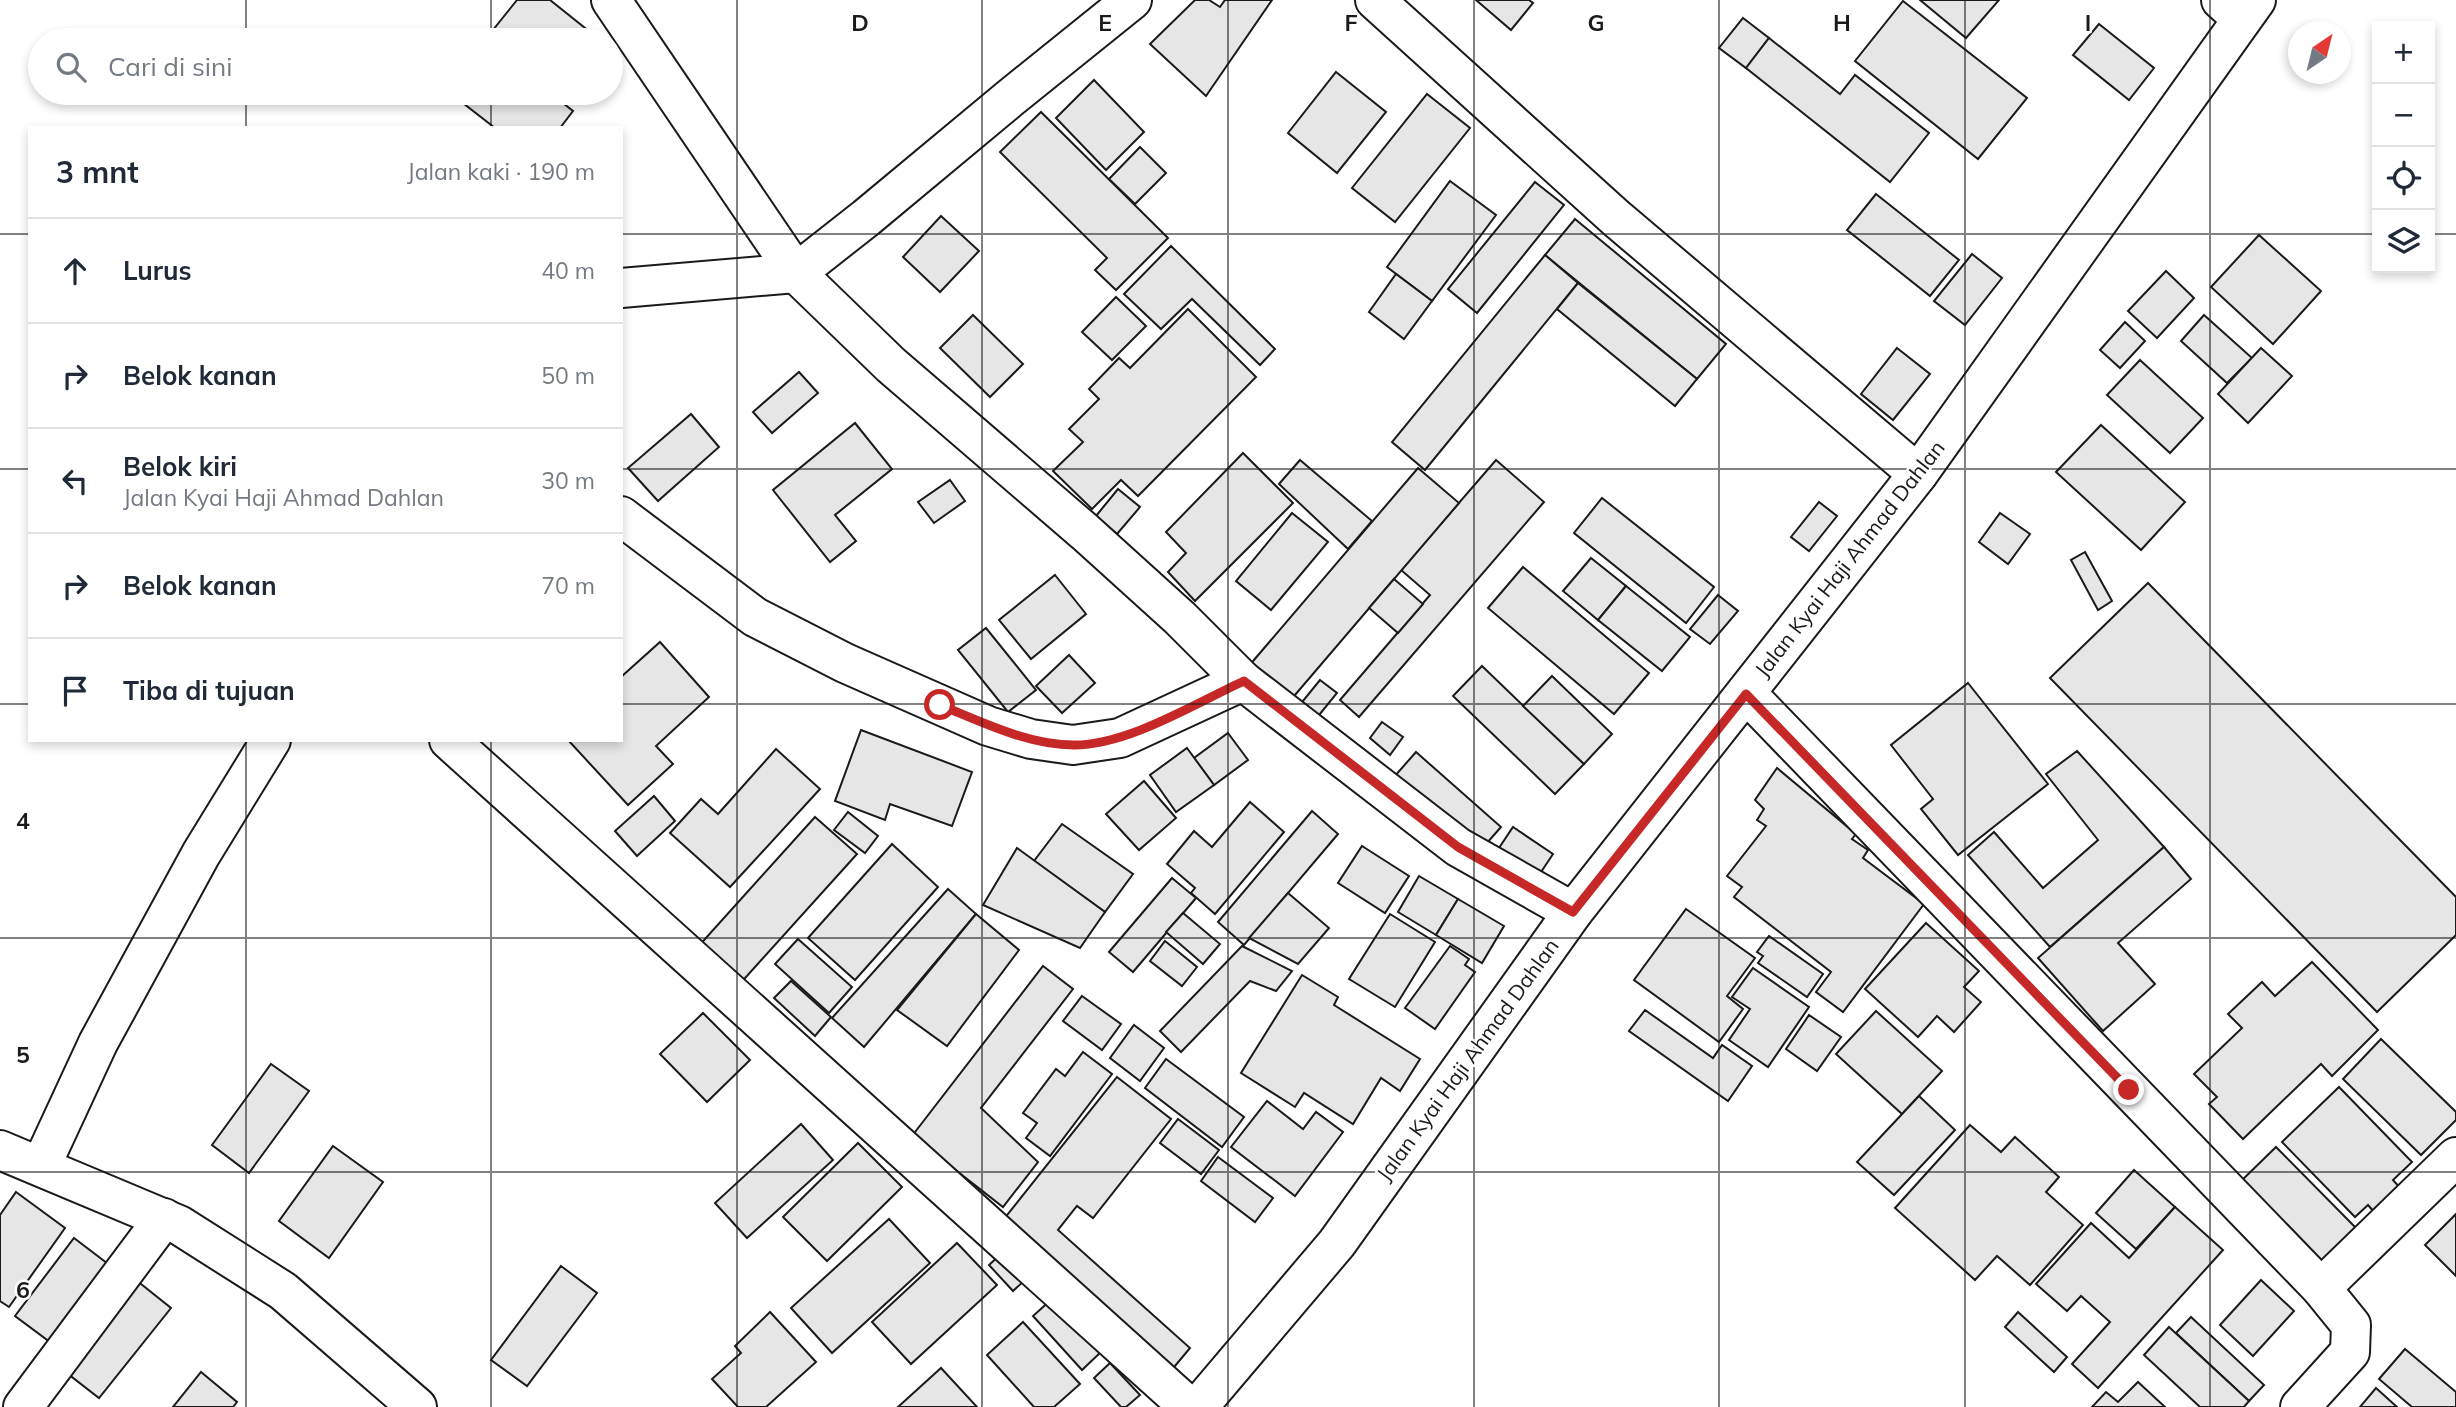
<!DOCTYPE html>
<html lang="id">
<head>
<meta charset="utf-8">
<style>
	:root { --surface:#fff; --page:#f2f2f3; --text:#1f2937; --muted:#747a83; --line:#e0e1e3 }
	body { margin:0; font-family:Mulish,sans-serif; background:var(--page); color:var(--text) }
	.controls { position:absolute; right:21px; top:21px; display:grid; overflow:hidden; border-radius:0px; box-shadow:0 4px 10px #0003 }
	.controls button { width:63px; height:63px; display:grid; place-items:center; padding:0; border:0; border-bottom:2px solid var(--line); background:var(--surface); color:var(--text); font:35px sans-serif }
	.compass { position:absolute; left:2288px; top:21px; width:63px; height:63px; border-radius:50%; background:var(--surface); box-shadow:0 4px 10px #0003; rotate:35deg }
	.stop { position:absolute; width:21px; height:21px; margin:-16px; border:5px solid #c62828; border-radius:50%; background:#fff }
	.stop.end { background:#c62828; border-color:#fff; box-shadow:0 2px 7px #0008 }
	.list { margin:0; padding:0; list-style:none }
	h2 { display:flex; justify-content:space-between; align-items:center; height:91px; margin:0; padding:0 28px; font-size:30px }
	h2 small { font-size:23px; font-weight:400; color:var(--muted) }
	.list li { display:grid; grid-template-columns:46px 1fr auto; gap:21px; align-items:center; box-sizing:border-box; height:105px; padding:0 28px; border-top:2px solid var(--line) }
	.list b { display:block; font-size:26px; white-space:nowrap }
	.list p { margin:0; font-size:23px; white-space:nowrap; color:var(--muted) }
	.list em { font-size:23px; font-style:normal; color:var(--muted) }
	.icon { flex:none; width:38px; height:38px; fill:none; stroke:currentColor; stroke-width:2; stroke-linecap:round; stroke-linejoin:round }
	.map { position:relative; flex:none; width:2456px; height:1407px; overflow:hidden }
	.search { position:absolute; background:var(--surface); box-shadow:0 4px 10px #0003; left:28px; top:28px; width:595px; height:77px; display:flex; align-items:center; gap:18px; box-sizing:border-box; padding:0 24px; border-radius:38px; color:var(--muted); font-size:26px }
	.panel { position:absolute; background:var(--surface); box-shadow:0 4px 10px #0003; left:28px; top:126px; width:595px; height:616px; border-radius:0px }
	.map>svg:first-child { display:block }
	.building { fill:#e6e6e6; stroke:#1a1a1a; stroke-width:2 }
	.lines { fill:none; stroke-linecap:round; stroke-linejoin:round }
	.street-casing { stroke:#1a1a1a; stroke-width:42 }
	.secondary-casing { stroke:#1a1a1a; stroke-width:42 }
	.street { stroke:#fff; stroke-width:38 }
	.secondary { stroke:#fff; stroke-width:38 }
	.route { stroke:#c62828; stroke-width:9 }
	.grid { fill:none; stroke:#1a1a1a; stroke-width:2; stroke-opacity:0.55 }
	.labels { text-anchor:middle; stroke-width:5; stroke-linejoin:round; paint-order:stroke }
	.street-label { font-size:21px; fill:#1a1a1a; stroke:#fff }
	.grid-label { font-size:23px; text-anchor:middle; font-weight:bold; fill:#1a1a1a; stroke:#fff; stroke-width:5; stroke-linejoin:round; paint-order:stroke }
</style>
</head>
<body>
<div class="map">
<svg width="2456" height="1407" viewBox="0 0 2456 1407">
	<rect width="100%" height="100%" fill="#fff"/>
	<g class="building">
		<path d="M 517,0 L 550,0 L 590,32 L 583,40 L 485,40 Z"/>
		<path d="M 1195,0 L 1209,0 L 1220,7 L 1225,0 L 1272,0 L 1206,96 L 1150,44 Z"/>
		<path d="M 1476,0 L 1529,0 L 1533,3 L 1511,30 Z"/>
		<path d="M 1920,0 L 1999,0 L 1966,38 Z"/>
		<path d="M 1903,1 L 2027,98 L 1978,159 L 1855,61 Z"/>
		<path d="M 1743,18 L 1769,38 L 1746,68 L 1719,48 Z"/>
		<path d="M 2099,24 L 2154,68 L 2129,100 L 2073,55 Z"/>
		<path d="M 1769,38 L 1840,94 L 1855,75 L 1929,133 L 1890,182 L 1746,68 Z"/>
		<path d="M 1336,72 L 1386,112 L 1337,173 L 1288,133 Z"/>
		<path d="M 1094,80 L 1144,132 L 1106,170 L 1056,118 Z"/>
		<path d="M 450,93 L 550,93 L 573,111 L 560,128 L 495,128 Z"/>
		<path d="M 1427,94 L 1470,128 L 1395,222 L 1352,188 Z"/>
		<path d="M 1041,112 L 1168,238 L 1116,290 L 1095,270 L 1107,258 L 1000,152 Z"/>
		<path d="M 1140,147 L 1166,173 L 1135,204 L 1109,179 Z"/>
		<path d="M 1450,181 L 1496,215 L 1432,301 L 1387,267 Z"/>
		<path d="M 1535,182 L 1564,205 L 1477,313 L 1448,289 Z"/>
		<path d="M 1876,194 L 1959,260 L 1930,296 L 1847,230 Z"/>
		<path d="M 941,216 L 979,251 L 940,292 L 903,257 Z"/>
		<path d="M 1575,219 L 1726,344 L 1697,379 L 1545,255 Z"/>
		<path d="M 2259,235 L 2321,291 L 2273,344 L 2211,287 Z"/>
		<path d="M 1171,246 L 1275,349 L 1260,365 L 1192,299 L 1161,329 L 1124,294 Z"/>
		<path d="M 1972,254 L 2002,278 L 1965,325 L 1934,301 Z"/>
		<path d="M 1545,255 L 1578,283 L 1425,470 L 1392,442 Z"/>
		<path d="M 2166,271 L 2194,298 L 2157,338 L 2128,311 Z"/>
		<path d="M 1396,274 L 1432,301 L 1404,339 L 1369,312 Z"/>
		<path d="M 1578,283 L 1697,379 L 1675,406 L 1557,309 Z"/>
		<path d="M 1116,297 L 1146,326 L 1112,360 L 1082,332 Z"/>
		<path d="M 1188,309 L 1256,377 L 1138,496 L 1121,480 L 1092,509 L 1053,471 L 1083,442 L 1069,429 L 1099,399 L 1089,389 L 1119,358 L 1130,368 Z"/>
		<path d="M 973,315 L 1023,364 L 990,397 L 940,348 Z"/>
		<path d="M 2204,315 L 2252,358 L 2227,383 L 2181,341 Z"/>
		<path d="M 2125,322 L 2145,341 L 2120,368 L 2100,350 Z"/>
		<path d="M 1897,348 L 1930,374 L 1893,420 L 1861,394 Z"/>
		<path d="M 2261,348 L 2292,376 L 2248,423 L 2218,394 Z"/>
		<path d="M 2140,360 L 2203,418 L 2170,453 L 2107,395 Z"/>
		<path d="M 799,372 L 818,393 L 772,433 L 753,412 Z"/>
		<path d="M 691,414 L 719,447 L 658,501 L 628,468 Z"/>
		<path d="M 855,423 L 892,469 L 835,515 L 856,541 L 830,562 L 773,490 Z"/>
		<path d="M 2101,425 L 2185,502 L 2141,550 L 2056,472 Z"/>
		<path d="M 1243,453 L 1293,503 L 1195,601 L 1168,572 L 1186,553 L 1166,532 Z"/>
		<path d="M 1300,460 L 1372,521 L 1348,549 L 1279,484 Z"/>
		<path d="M 1496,460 L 1544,502 L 1359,717 L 1340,700 L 1430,595 L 1401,570 Z"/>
		<path d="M 1418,468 L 1459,503 L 1289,702 L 1248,667 Z"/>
		<path d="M 950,480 L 965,501 L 934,523 L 918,502 Z"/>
		<path d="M 1118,489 L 1140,507 L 1117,534 L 1096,516 Z"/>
		<path d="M 1602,498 L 1714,587 L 1686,623 L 1574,533 Z"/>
		<path d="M 1819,502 L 1837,516 L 1809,551 L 1791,537 Z"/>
		<path d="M 1292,513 L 1328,542 L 1271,610 L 1236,581 Z"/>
		<path d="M 2000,513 L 2030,534 L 2008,564 L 1979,542 Z"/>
		<path d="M 2085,552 L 2112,601 L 2098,610 L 2071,560 Z"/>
		<path d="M 1591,558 L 1626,586 L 1598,620 L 1563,591 Z"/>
		<path d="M 1523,567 L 1649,673 L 1614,714 L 1488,608 Z"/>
		<path d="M 1055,575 L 1086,614 L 1031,659 L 999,620 Z"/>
		<path d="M 1394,579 L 1423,604 L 1398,633 L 1369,608 Z"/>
		<path d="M 2148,583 L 2456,897 L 2456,935 L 2377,1012 L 2050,678 Z"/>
		<path d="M 1626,586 L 1690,637 L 1662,671 L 1598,620 Z"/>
		<path d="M 1718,595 L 1738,611 L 1710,644 L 1690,629 Z"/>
		<path d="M 986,628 L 1036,690 L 1008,712 L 958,650 Z"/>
		<path d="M 660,642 L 709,697 L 656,746 L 673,764 L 628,805 L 568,740 L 621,740 L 621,677 Z"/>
		<path d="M 1069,655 L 1095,683 L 1062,713 L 1036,686 Z"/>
		<path d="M 1482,666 L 1584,764 L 1555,794 L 1453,696 Z"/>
		<path d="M 1552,676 L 1612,734 L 1584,764 L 1523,706 Z"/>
		<path d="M 1320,680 L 1337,693 L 1315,720 L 1298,707 Z"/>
		<path d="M 1968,683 L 2048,784 L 1958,855 L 1921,809 L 1933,799 L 1891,745 Z"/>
		<path d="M 1382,722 L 1403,737 L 1390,755 L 1370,738 Z"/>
		<path d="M 861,730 L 972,772 L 952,826 L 890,804 L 885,820 L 835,801 Z"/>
		<path d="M 1228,733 L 1248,760 L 1214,785 L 1194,758 Z"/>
		<path d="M 1187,748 L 1214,785 L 1176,812 L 1150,775 Z"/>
		<path d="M 776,749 L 820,789 L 730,887 L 670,833 L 701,799 L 718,814 Z"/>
		<path d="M 2077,751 L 2164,847 L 2050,947 L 1968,855 L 1994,832 L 2043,888 L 2098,840 L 2046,774 Z"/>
		<path d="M 1416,752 L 1501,827 L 1479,852 L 1394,777 Z"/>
		<path d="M 1777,768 L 1856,834 L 1852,839 L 1868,850 L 1863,858 L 1924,904 L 1843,1012 L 1816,992 L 1831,972 L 1734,897 L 1742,887 L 1727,876 L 1766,826 L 1757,820 L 1764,809 L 1755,800 Z"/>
		<path d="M 1144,781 L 1176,818 L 1139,850 L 1106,814 Z"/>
		<path d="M 654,796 L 675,821 L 637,856 L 615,831 Z"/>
		<path d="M 1250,802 L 1284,832 L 1215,914 L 1191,893 L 1195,888 L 1167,864 L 1194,831 L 1212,847 Z"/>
		<path d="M 1312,811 L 1338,834 L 1244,945 L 1218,922 Z"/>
		<path d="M 848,812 L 878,836 L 865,853 L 834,830 Z"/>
		<path d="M 815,817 L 857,854 L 737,987 L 696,949 Z"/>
		<path d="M 1062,824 L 1133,874 L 1105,912 L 1034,861 Z"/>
		<path d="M 1513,827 L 1553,854 L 1537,878 L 1497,851 Z"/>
		<path d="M 892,844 L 938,887 L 855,980 L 808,938 Z"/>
		<path d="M 1362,846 L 1409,876 L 1385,913 L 1338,883 Z"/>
		<path d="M 2164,847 L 2191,879 L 2118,943 L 2155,984 L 2103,1031 L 2038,958 Z"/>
		<path d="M 1017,848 L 1105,912 L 1080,948 L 983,905 Z"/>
		<path d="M 1419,876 L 1458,899 L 1436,935 L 1398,912 Z"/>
		<path d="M 1172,878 L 1196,898 L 1133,972 L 1109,952 Z"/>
		<path d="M 948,889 L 976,914 L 864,1047 L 832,1018 Z"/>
		<path d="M 1288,893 L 1329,928 L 1298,964 L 1249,938 Z"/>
		<path d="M 1458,899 L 1504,926 L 1482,963 L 1436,935 Z"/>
		<path d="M 1686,909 L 1755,958 L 1727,996 L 1743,1009 L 1719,1042 L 1634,980 Z"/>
		<path d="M 1183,913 L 1220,944 L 1203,964 L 1166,932 Z"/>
		<path d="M 976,914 L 1019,950 L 947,1046 L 897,1010 Z"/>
		<path d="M 1390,914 L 1435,942 L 1395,1007 L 1349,979 Z"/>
		<path d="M 1926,923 L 1979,971 L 1964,987 L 1981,1002 L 1954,1032 L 1937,1016 L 1918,1037 L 1865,989 Z"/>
		<path d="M 1769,936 L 1823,974 L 1807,997 L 1758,963 L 1763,956 L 1757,952 Z"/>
		<path d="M 798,939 L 852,987 L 829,1013 L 775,964 Z"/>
		<path d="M 1165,941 L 1197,967 L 1182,986 L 1150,961 Z"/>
		<path d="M 1242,946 L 1292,971 L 1276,991 L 1250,981 L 1181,1052 L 1160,1031 Z"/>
		<path d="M 1450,946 L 1469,959 L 1465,965 L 1475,972 L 1435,1029 L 1405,1008 Z"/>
		<path d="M 2312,962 L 2378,1030 L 2332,1076 L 2321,1064 L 2243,1139 L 2209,1104 L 2217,1097 L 2194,1074 L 2242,1028 L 2228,1014 L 2262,982 L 2275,996 Z"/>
		<path d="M 1043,966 L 1073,989 L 981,1108 L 1038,1162 L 1003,1207 L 912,1136 Z"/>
		<path d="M 1753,968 L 1809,1007 L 1768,1067 L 1729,1040 L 1750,1009 L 1732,997 Z"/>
		<path d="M 1302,975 L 1338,997 L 1334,1005 L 1420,1059 L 1400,1091 L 1381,1078 L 1353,1124 L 1304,1093 L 1295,1107 L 1241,1073 Z"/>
		<path d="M 791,981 L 831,1017 L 815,1036 L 774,998 Z"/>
		<path d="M 1082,996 L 1121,1024 L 1102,1050 L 1063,1021 Z"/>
		<path d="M 1645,1010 L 1713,1058 L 1722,1045 L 1752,1066 L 1728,1101 L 1629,1031 Z"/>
		<path d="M 1876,1011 L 1942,1071 L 1902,1114 L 1836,1054 Z"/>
		<path d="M 703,1013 L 750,1060 L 707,1102 L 660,1054 Z"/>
		<path d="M 1809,1015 L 1841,1037 L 1817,1071 L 1786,1049 Z"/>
		<path d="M 1134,1025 L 1164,1048 L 1140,1081 L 1110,1058 Z"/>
		<path d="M 2381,1039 L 2456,1112 L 2456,1120 L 2421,1155 L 2343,1079 Z"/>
		<path d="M 1083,1052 L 1112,1074 L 1050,1156 L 1026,1138 L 1037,1123 L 1023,1113 L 1056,1069 L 1065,1076 Z"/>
		<path d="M 1166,1059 L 1244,1117 L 1222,1147 L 1145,1088 Z"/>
		<path d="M 271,1064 L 309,1091 L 249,1173 L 212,1145 Z"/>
		<path d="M 1117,1077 L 1171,1119 L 1093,1218 L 1077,1206 L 1058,1230 L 1190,1348 L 1170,1372 L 1004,1219 Z"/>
		<path d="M 2339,1087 L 2412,1162 L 2393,1180 L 2408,1197 L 2382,1221 L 2368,1205 L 2355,1217 L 2282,1142 Z"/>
		<path d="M 1919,1096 L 1955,1130 L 1894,1195 L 1857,1162 Z"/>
		<path d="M 1267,1101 L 1303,1129 L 1316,1112 L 1343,1132 L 1295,1196 L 1231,1147 Z"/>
		<path d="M 1178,1119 L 1219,1150 L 1201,1174 L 1160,1143 Z"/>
		<path d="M 801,1124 L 833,1160 L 747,1238 L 715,1203 Z"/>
		<path d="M 1970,1125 L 2001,1152 L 2015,1137 L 2059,1177 L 2046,1192 L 2083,1225 L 2030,1285 L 1997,1256 L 1975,1280 L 1895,1208 Z"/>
		<path d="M 858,1143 L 902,1187 L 827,1261 L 783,1217 Z"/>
		<path d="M 333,1146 L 383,1182 L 329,1258 L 279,1221 Z"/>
		<path d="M 2276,1147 L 2357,1229 L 2318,1268 L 2237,1185 Z"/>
		<path d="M 1218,1157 L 1273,1198 L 1255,1222 L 1201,1181 Z"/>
		<path d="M 2134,1170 L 2175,1207 L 2136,1249 L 2096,1213 Z"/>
		<path d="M 16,1192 L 65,1228 L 9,1307 L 0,1301 L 0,1215 Z"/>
		<path d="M 2175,1207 L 2223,1250 L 2098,1388 L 2072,1364 L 2110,1322 L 2081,1296 L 2067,1311 L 2036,1284 L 2091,1223 L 2129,1258 Z"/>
		<path d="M 2456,1214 L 2456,1276 L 2425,1245 Z"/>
		<path d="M 889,1219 L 930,1263 L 832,1353 L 791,1308 Z"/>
		<path d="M 74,1238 L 116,1270 L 58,1348 L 15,1316 Z"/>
		<path d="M 957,1243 L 997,1285 L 911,1364 L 872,1322 Z"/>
		<path d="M 1001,1254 L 1025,1280 L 1013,1291 L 989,1265 Z"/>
		<path d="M 561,1266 L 597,1293 L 527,1386 L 491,1360 Z"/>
		<path d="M 136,1280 L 171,1308 L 99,1398 L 63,1370 Z"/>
		<path d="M 2261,1280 L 2294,1311 L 2253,1356 L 2220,1325 Z"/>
		<path d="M 1053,1298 L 1102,1351 L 1082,1370 L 1033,1316 Z"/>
		<path d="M 770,1312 L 816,1362 L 766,1407 L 738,1407 L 712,1379 L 741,1353 L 735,1346 Z"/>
		<path d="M 2018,1312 L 2067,1357 L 2054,1372 L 2005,1327 Z"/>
		<path d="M 2191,1317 L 2264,1385 L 2249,1401 L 2176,1333 Z"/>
		<path d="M 1023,1322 L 1080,1384 L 1054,1407 L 1034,1407 L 987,1355 Z"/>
		<path d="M 2169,1327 L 2249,1401 L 2244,1407 L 2200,1407 L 2144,1355 Z"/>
		<path d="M 2405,1349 L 2456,1392 L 2456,1407 L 2412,1407 L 2379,1379 Z"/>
		<path d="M 1110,1363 L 1140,1395 L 1126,1407 L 1121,1407 L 1094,1378 Z"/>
		<path d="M 941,1368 L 977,1407 L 898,1407 Z"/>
		<path d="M 201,1372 L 237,1402 L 233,1407 L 173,1407 Z"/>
		<path d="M 2138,1382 L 2165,1407 L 2092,1407 L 2106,1392 L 2118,1402 Z"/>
		<path d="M 2376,1388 L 2397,1407 L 2360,1407 Z"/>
	</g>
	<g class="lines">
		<defs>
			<g id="street">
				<path d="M 611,0 L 796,273 L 621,288"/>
				<path d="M 1132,0 L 1009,99 L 866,218 L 796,273 L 891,365 L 1085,532 L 1180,618 L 1243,681 L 1458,847 L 1573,912"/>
				<path d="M 1375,0 L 1616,218 L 1918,474"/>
				<path d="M 2221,0 L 2242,19"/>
				<path d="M 621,516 L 755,617 L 845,663 L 988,726 L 1031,739 L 1073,745 L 1120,738 L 1243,681"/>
				<path d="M 1746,693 L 2321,1288 L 2351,1325 L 2350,1352 L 2300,1407"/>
				<path d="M 449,740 L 1189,1407"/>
				<path d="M 0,1150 L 179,1225 L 283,1291 L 417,1407"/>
				<path d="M 41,1166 L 98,1043 L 201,854 L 271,740"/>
				<path d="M 2321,1288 L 2456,1157"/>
				<path d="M 23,1407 L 164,1218"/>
			</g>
			<path id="secondary" d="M 1198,1407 L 1337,1243 L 1573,912 L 1918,474 L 2256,0"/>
		</defs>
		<use href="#street" class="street-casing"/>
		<use href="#secondary" class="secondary-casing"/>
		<use href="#street" class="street"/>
		<use href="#secondary" class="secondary"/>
	</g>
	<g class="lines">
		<path class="route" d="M 940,705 C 982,722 1028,745 1074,745 C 1128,745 1194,704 1244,681 L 1458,847 L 1573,912 L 1746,694 L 2129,1090"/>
	</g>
	<path class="grid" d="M 246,0 L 246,40M 491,0 L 491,40M 737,0 L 737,1407M 982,0 L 982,1407M 1228,0 L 1228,1407M 1474,0 L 1474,1407M 1719,0 L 1719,1407M 1965,0 L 1965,1407M 2210,0 L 2210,1407M 246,93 L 246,128M 491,93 L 491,128M 0,234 L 30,234M 621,234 L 2377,234M 2430,234 L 2456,234M 0,469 L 30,469M 621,469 L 2456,469M 0,704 L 30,704M 621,704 L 2456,704M 246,740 L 246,1407M 491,740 L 491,1407M 0,938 L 2456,938M 0,1172 L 2456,1172"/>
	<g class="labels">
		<g class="street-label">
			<text transform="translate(1850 559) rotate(-52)" y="7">Jalan Kyai Haji Ahmad Dahlan</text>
			<text transform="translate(1468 1060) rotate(-54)" y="7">Jalan Kyai Haji Ahmad Dahlan</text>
		</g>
	</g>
	<g class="grid-label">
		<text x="860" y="31">D</text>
		<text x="1105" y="31">E</text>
		<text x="1351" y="31">F</text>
		<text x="1596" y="31">G</text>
		<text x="1842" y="31">H</text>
		<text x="2088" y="31">I</text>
		<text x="23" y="829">4</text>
		<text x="23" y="1063">5</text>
		<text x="23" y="1298">6</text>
	</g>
</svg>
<div class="controls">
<button>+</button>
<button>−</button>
<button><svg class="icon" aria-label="locate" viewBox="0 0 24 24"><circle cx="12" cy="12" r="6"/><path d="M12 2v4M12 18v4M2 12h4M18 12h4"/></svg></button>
<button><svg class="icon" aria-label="layers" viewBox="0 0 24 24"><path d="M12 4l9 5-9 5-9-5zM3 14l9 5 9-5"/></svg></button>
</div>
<svg class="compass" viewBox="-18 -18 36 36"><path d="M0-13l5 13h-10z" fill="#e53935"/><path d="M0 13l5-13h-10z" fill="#747a83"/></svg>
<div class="stop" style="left:940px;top:705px"></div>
<div class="stop end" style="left:2129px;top:1090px"></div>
<div class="search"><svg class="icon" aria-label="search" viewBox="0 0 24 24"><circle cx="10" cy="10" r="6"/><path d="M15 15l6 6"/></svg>Cari di sini</div>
<section class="panel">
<h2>3 mnt<small>Jalan kaki · 190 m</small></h2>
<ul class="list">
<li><svg class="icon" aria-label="ahead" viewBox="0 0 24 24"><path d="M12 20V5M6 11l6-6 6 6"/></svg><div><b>Lurus</b></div><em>40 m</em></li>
<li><svg class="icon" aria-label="right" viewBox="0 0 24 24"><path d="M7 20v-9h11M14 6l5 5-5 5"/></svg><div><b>Belok kanan</b></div><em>50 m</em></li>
<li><svg class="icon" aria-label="left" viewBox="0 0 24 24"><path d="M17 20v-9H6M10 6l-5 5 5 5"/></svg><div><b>Belok kiri</b><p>Jalan Kyai Haji Ahmad Dahlan</p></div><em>30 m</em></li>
<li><svg class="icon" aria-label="right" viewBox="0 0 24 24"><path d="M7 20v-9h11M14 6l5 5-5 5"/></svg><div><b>Belok kanan</b></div><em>70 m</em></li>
<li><svg class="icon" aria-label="arrive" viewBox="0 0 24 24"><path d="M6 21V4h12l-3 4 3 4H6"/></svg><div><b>Tiba di tujuan</b></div></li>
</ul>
</section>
</div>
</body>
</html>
